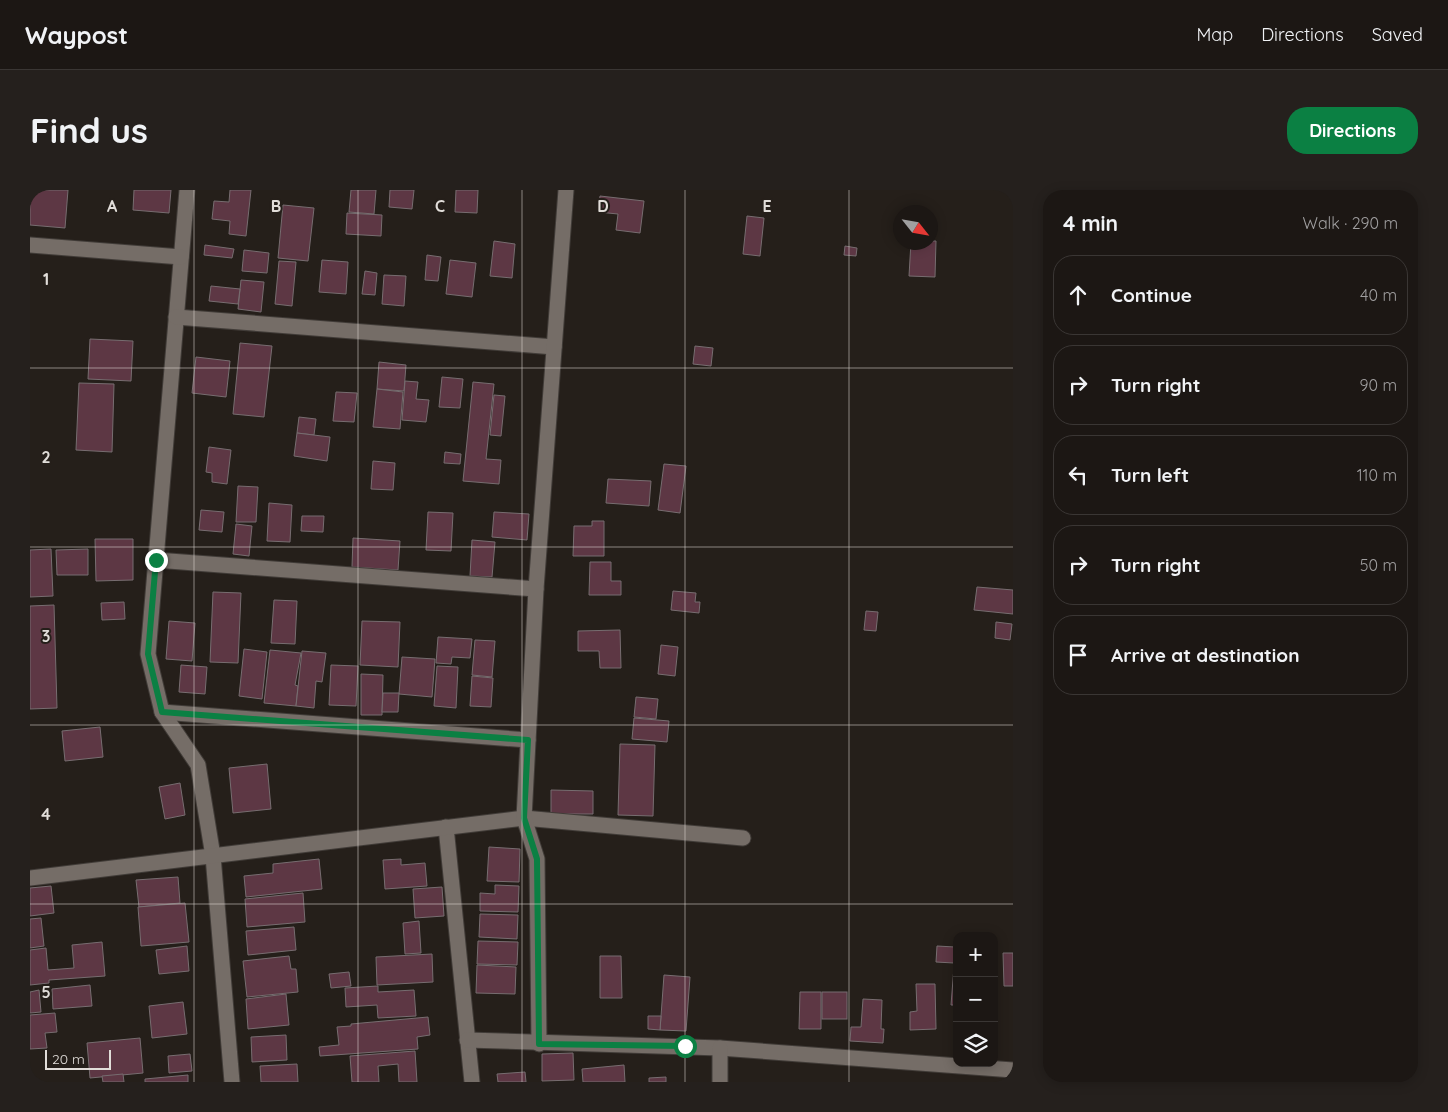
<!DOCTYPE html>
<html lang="en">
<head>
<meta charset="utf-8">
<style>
	:root { --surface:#1c1714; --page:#25201d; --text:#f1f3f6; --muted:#a09fa0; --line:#3a3634; --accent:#0b8043 }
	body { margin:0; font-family:Quicksand,sans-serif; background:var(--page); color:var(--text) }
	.controls { position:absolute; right:15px; bottom:15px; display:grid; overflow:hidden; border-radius:10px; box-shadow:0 2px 12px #0003 }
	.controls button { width:45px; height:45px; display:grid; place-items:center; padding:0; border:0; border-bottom:1px solid var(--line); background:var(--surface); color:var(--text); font:25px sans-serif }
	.compass { position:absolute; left:863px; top:15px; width:45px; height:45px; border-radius:50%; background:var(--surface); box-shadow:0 2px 12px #0003; rotate:121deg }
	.scale { position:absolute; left:15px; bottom:12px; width:66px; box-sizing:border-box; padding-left:5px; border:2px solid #e1ddd9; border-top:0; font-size:14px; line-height:18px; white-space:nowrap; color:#e1ddd9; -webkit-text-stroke:4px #251f1a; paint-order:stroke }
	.stop { position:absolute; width:15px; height:15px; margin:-11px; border:4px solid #0b8043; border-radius:50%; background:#fff }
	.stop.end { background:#0b8043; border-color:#fff; box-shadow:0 1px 5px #0008 }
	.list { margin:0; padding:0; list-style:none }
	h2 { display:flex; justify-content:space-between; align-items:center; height:65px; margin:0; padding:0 20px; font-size:21px }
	h2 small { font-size:16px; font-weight:400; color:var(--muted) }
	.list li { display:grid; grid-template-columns:32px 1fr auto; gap:15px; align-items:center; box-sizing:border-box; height:80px; margin:0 10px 10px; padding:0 10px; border:1px solid var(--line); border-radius:20px }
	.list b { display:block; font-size:19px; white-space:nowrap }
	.list em { font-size:16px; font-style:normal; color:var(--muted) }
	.icon { flex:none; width:28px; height:28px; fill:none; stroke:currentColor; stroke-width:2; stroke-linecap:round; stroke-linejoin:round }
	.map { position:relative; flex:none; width:983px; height:892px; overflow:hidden; border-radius:20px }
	header { display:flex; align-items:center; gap:30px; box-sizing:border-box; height:70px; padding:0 25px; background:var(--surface); border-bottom:1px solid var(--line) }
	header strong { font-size:24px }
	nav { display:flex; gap:28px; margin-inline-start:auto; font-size:18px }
	.intro { display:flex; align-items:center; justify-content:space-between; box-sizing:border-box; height:120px; padding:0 30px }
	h1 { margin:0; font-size:35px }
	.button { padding:12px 22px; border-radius:20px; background:var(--accent); color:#fff; font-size:18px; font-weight:700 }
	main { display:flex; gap:30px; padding:0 30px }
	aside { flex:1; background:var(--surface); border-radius:20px; box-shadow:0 2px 12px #0003 }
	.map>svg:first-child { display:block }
	.building { fill:#5d3744; stroke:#776d70 }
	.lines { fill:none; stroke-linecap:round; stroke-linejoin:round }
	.street-casing { stroke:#413c38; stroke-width:17 }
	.street { stroke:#756d67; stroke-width:15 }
	.route { stroke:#0b8043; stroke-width:6 }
	.grid { fill:none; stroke:#e1ddd9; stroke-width:1; stroke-opacity:0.55 }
	.grid-label { font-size:16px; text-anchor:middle; font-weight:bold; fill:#e1ddd9; stroke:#251f1a; stroke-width:4; stroke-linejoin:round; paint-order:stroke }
</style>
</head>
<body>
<header>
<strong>Waypost</strong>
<nav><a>Map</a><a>Directions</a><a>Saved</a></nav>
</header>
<div class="intro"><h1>Find us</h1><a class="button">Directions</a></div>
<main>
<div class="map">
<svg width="983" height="892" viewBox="0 0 983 892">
	<rect width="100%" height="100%" fill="#251f1a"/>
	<g class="building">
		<path d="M 0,0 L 38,0 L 35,38 L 0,35 Z"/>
		<path d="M 104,0 L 141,0 L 139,23 L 103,20 Z"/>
		<path d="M 200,0 L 221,0 L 216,46 L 199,44 L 200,31 L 182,29 L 184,11 L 199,12 Z"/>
		<path d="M 321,0 L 346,0 L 344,24 L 319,22 Z"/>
		<path d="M 360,0 L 384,0 L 382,19 L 359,17 Z"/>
		<path d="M 426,0 L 448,0 L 447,23 L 425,22 Z"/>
		<path d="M 570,6 L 614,11 L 610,43 L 586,40 L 588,24 L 568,22 Z"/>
		<path d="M 253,15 L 284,18 L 278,71 L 248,68 Z"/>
		<path d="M 317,23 L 352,25 L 351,46 L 316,44 Z"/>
		<path d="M 717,26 L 734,28 L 730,66 L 713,64 Z"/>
		<path d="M 464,51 L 485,54 L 482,88 L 460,86 Z"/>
		<path d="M 901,51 L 906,51 L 905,87 L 879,86 L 881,52 L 901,52 Z"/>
		<path d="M 175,55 L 204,59 L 202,68 L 174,65 Z"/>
		<path d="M 815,56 L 827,58 L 826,66 L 814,65 Z"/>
		<path d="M 214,60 L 239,63 L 237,83 L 212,81 Z"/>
		<path d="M 397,65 L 411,67 L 408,91 L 395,90 Z"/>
		<path d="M 292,70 L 318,72 L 316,104 L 289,102 Z"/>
		<path d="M 420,70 L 446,73 L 442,107 L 416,104 Z"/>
		<path d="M 249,71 L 266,72 L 262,116 L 245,114 Z"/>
		<path d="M 335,81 L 347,83 L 345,105 L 332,104 Z"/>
		<path d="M 354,85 L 376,86 L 374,116 L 352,114 Z"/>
		<path d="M 211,90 L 234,92 L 231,122 L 208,119 Z"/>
		<path d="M 181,96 L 210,99 L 208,114 L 179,111 Z"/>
		<path d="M 60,149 L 103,151 L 101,191 L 58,189 Z"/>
		<path d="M 210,153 L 242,156 L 234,227 L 203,224 Z"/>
		<path d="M 665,156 L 683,158 L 681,176 L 663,174 Z"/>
		<path d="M 166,167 L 200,171 L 196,207 L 162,203 Z"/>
		<path d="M 349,172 L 376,175 L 374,201 L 347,199 Z"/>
		<path d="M 412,187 L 433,189 L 430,218 L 409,217 Z"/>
		<path d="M 375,191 L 388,192 L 386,209 L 399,210 L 396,232 L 372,230 Z"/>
		<path d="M 443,192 L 464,194 L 456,269 L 471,270 L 469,294 L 433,291 Z"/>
		<path d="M 49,193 L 84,194 L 82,262 L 46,260 Z"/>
		<path d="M 347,199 L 373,202 L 370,239 L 343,237 Z"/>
		<path d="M 306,202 L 327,203 L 324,232 L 303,231 Z"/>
		<path d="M 464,205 L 475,206 L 471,246 L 460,245 Z"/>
		<path d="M 269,227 L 286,229 L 284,245 L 267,243 Z"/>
		<path d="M 267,243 L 300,247 L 297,271 L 264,266 Z"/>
		<path d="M 179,257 L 201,260 L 197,294 L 182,292 L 182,283 L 176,282 Z"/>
		<path d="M 415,262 L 431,264 L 430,274 L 414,273 Z"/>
		<path d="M 343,271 L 365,273 L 363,300 L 341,299 Z"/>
		<path d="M 634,274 L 656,276 L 650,323 L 628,320 Z"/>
		<path d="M 578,289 L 621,291 L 619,316 L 576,313 Z"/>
		<path d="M 208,296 L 228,297 L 226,332 L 206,332 Z"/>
		<path d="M 239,313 L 262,315 L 260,352 L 237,351 Z"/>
		<path d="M 171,320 L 194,322 L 192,342 L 169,340 Z"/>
		<path d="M 398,322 L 423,323 L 421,361 L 396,360 Z"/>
		<path d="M 464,322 L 499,324 L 497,350 L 462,347 Z"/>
		<path d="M 272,326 L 294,326 L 293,342 L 271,341 Z"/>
		<path d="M 562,331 L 574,331 L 574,366 L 543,366 L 544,336 L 562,336 Z"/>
		<path d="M 206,334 L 222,336 L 219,366 L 203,364 Z"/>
		<path d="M 323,348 L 370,351 L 368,380 L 322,377 Z"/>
		<path d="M 65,349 L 103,349 L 103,390 L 66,391 Z"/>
		<path d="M 442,350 L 465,352 L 462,387 L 440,386 Z"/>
		<path d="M 21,359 L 23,406 L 0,407 L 0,360 Z"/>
		<path d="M 58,359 L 58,385 L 27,385 L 26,360 Z"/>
		<path d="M 560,372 L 581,372 L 581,391 L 591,391 L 591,405 L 559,405 Z"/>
		<path d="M 947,397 L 983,400 L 983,424 L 944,420 Z"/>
		<path d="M 643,401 L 666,403 L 665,412 L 670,412 L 669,423 L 641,420 Z"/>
		<path d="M 183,402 L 211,403 L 208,473 L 180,472 Z"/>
		<path d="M 244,410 L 267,411 L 265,454 L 241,453 Z"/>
		<path d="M 94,412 L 95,429 L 72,430 L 71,413 Z"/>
		<path d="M 24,415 L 27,518 L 0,519 L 0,416 Z"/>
		<path d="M 836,421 L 848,422 L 846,441 L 834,440 Z"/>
		<path d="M 139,431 L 165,433 L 162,471 L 136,469 Z"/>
		<path d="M 332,431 L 370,432 L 368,477 L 330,475 Z"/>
		<path d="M 966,432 L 982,434 L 980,450 L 965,448 Z"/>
		<path d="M 590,440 L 591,478 L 570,478 L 569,461 L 548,461 L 548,441 Z"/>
		<path d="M 408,447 L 442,449 L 440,468 L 422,467 L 421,474 L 406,473 Z"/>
		<path d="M 445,450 L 465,451 L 462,487 L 442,485 Z"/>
		<path d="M 631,455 L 648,457 L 645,486 L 628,484 Z"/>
		<path d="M 214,459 L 237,462 L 232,509 L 209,506 Z"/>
		<path d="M 240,460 L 271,463 L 265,495 L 268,496 L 266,516 L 234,513 Z"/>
		<path d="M 272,461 L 296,463 L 292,492 L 286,491 L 284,518 L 266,516 Z"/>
		<path d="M 372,467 L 405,469 L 402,507 L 369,504 Z"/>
		<path d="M 151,475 L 177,477 L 175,504 L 149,502 Z"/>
		<path d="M 301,475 L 328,476 L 326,516 L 299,515 Z"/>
		<path d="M 407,476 L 428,477 L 426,518 L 404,516 Z"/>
		<path d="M 331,484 L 353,485 L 352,525 L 331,525 Z"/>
		<path d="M 442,486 L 463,488 L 461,517 L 440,516 Z"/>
		<path d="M 353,503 L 369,503 L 368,522 L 352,522 Z"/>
		<path d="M 606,507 L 628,509 L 626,529 L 604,527 Z"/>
		<path d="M 604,528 L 639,531 L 637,552 L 602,549 Z"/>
		<path d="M 70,537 L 73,567 L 35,571 L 32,541 Z"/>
		<path d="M 590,554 L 625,555 L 623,626 L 588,625 Z"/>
		<path d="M 237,574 L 241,619 L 203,623 L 199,578 Z"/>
		<path d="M 150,593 L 155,625 L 135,629 L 129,597 Z"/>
		<path d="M 521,600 L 563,601 L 563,624 L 521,624 Z"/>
		<path d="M 459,657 L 490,659 L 489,692 L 457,691 Z"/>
		<path d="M 289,669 L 292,699 L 216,707 L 214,686 L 243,683 L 243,674 Z"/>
		<path d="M 371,669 L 371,675 L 395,673 L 397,696 L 355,699 L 353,670 Z"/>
		<path d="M 148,687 L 150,713 L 109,717 L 106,690 Z"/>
		<path d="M 465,695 L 489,696 L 488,722 L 450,721 L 450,703 L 465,704 Z"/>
		<path d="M 21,696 L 24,723 L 0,726 L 0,698 Z"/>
		<path d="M 412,697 L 414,726 L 385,728 L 383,699 Z"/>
		<path d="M 273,703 L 275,732 L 217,737 L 215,709 Z"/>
		<path d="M 155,713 L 159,752 L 111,756 L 108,717 Z"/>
		<path d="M 450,724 L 488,725 L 487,749 L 449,747 Z"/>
		<path d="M 11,728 L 14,756 L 0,758 L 0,729 Z"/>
		<path d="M 389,731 L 391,763 L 375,764 L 373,733 Z"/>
		<path d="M 264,737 L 266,760 L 218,765 L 216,741 Z"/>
		<path d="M 448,751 L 488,752 L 487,775 L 447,774 Z"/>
		<path d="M 72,752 L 75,786 L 19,790 L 19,793 L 0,795 L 0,760 L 16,758 L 18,780 L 44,778 L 42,755 Z"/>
		<path d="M 157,756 L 159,781 L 129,784 L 126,760 Z"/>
		<path d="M 907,756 L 925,757 L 924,773 L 906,772 Z"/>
		<path d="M 973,763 L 983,763 L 983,796 L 974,796 Z"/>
		<path d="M 402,764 L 403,792 L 347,795 L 346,767 Z"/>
		<path d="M 259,766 L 261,779 L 266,779 L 268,802 L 217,807 L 213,771 Z"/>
		<path d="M 570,766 L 591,766 L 592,808 L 570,808 Z"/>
		<path d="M 447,775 L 486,777 L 485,804 L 446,803 Z"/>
		<path d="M 924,777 L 927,777 L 927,815 L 921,815 Z"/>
		<path d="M 319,782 L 321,796 L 301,798 L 299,784 Z"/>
		<path d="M 634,785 L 660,787 L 656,841 L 630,840 Z"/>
		<path d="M 886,794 L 905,794 L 906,839 L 880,840 L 880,822 L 887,821 Z"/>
		<path d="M 60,795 L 62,816 L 23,819 L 22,799 Z"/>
		<path d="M 348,796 L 348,802 L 384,800 L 386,826 L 348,828 L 347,815 L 316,817 L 315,798 Z"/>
		<path d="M 9,800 L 11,822 L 0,823 L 0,802 Z"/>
		<path d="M 770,802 L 791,802 L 791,839 L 769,839 Z"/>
		<rect x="792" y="802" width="25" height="27"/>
		<path d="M 256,804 L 259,835 L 218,839 L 216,809 Z"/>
		<path d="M 833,809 L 852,810 L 851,839 L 854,839 L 853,853 L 820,851 L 821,837 L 831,837 Z"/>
		<path d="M 153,812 L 157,844 L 122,848 L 119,816 Z"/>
		<path d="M 25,823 L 27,842 L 15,843 L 17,858 L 0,859 L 0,825 Z"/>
		<path d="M 618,826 L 631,826 L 630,840 L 618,839 Z"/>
		<path d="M 398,827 L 400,845 L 387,847 L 388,859 L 290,866 L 289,857 L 309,855 L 307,837 L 321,836 L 321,834 Z"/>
		<path d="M 256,845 L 257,870 L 222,872 L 221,847 Z"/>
		<path d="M 110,848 L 113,883 L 60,888 L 57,853 Z"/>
		<path d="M 385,861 L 387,892 L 369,892 L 368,874 L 348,876 L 349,892 L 322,892 L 320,866 Z"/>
		<path d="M 543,863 L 544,890 L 512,891 L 512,864 Z"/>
		<path d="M 160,864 L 162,881 L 139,883 L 138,866 Z"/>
		<path d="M 267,874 L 268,892 L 231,892 L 230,876 Z"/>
		<path d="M 594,875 L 595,892 L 553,892 L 552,879 Z"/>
		<path d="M 495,882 L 496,892 L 468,892 L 467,884 Z"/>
		<path d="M 93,884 L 94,892 L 73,892 L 72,886 Z"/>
		<path d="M 158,885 L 158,892 L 115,892 L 115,889 Z"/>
		<path d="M 636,887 L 636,892 L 619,892 L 619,888 Z"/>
	</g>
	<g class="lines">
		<defs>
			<g id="street">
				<path d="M 157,0 L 118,464 L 132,522 L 168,575 L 183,666 L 202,892"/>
				<path d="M 0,55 L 151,67"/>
				<path d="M 146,127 L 524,157"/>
				<path d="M 126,370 L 506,399"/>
				<path d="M 132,522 L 498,550"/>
				<path d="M 416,637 L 442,892"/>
				<path d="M 0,688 L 494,628 L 713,648"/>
				<path d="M 437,850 L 690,858 L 983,880"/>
				<path d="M 509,854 L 507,669 L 494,628 L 506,399 L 536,0"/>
				<path d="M 690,892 L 690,858"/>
			</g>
		</defs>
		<use href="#street" class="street-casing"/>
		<use href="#street" class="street"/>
	</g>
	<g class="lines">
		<path class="route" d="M 126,370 L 118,464 L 132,522 L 498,550 L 494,628 L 507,669 L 509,854 L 655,856"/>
	</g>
	<path class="grid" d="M 164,0 L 164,892M 328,0 L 328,892M 492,0 L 492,892M 655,0 L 655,892M 819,0 L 819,892M 0,178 L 983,178M 0,357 L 983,357M 0,535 L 983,535M 0,714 L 983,714"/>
	<g class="grid-label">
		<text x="82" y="22">A</text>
		<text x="246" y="22">B</text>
		<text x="410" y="22">C</text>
		<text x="573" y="22">D</text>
		<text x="737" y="22">E</text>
		<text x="16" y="95">1</text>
		<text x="16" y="273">2</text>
		<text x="16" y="452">3</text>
		<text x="16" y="630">4</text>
		<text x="16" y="808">5</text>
	</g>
</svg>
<div class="controls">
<button>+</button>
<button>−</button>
<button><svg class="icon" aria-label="layers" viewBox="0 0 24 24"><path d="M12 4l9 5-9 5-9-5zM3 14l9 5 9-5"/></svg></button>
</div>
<svg class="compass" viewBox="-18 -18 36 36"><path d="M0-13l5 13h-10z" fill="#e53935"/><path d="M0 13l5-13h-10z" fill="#a09fa0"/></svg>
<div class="scale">20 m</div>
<div class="stop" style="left:655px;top:856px"></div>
<div class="stop end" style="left:126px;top:370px"></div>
</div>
<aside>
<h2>4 min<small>Walk · 290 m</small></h2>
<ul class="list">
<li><svg class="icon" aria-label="ahead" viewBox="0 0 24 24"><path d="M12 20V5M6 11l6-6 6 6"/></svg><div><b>Continue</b></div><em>40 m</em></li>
<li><svg class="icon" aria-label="right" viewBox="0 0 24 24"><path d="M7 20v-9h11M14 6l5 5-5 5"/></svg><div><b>Turn right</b></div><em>90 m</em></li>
<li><svg class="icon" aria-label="left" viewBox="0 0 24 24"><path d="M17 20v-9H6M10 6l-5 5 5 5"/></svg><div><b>Turn left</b></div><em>110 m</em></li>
<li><svg class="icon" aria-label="right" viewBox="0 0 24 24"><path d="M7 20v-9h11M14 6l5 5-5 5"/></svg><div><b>Turn right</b></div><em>50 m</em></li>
<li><svg class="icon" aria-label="arrive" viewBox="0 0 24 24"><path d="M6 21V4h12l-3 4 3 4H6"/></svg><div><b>Arrive at destination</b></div></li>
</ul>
</aside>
</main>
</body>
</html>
